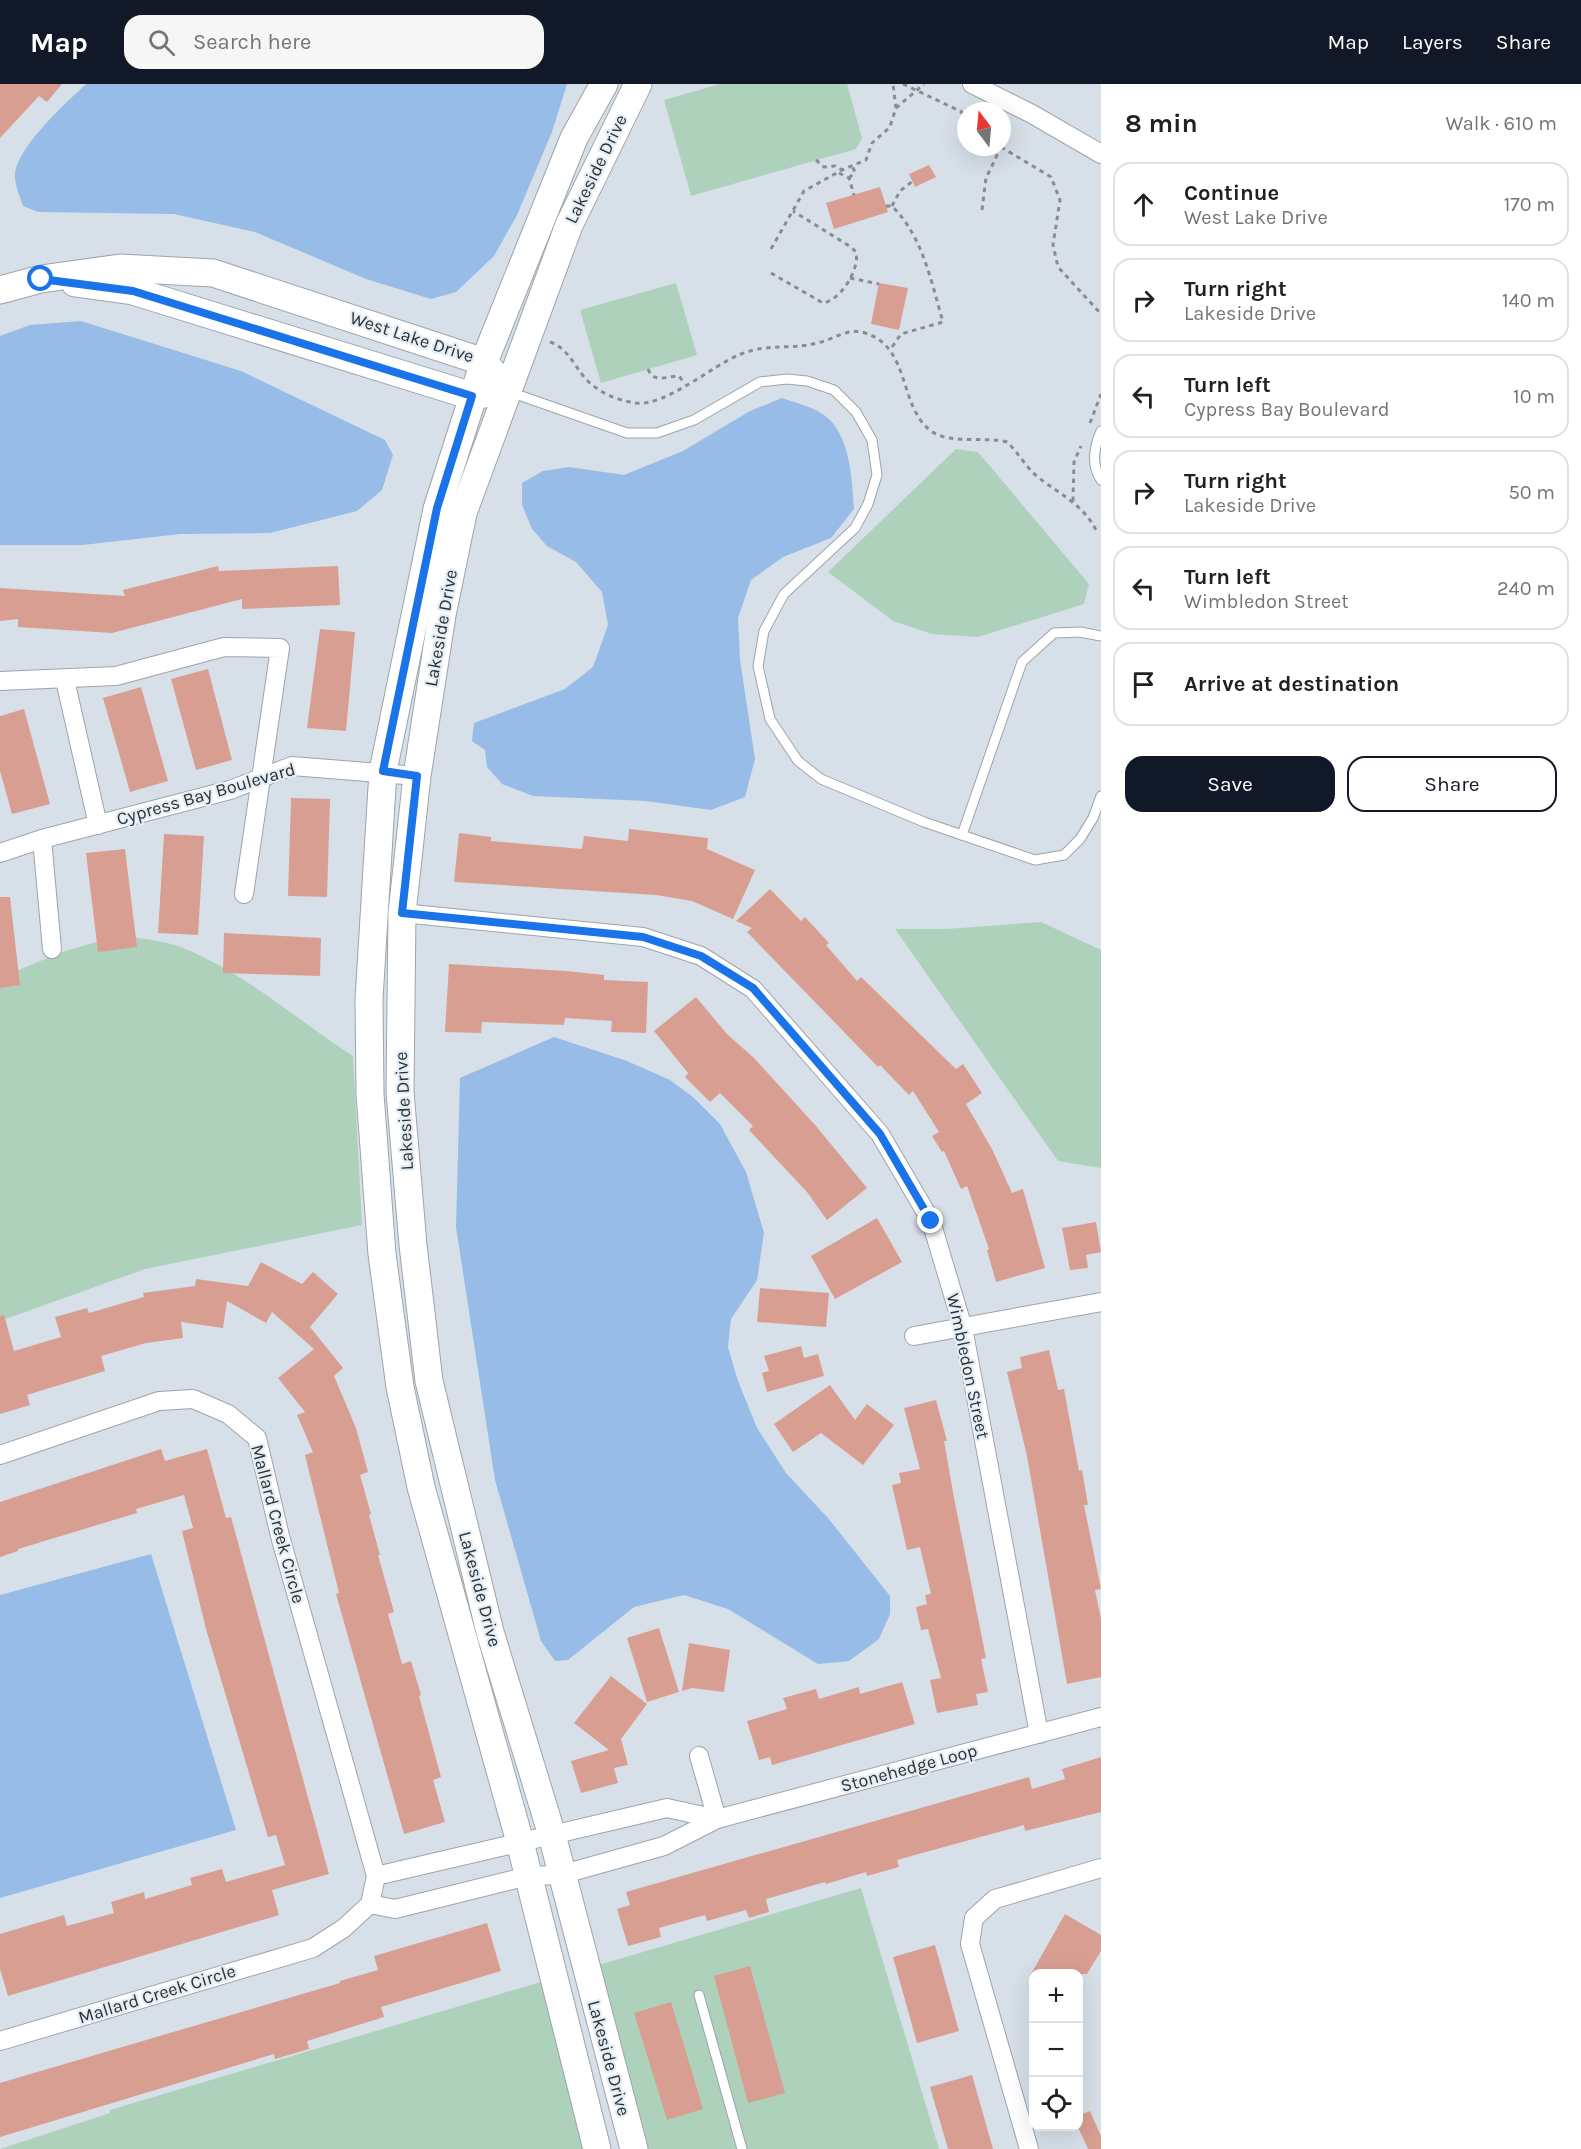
<!DOCTYPE html>
<html lang="en">
<head>
<meta charset="utf-8">
<style>
	:root { --surface:#fff; --page:#f6f6f6; --text:#202124; --muted:#757577; --line:#e0e0e0; --accent:#111827 }
	body { margin:0; font-family:Karla,sans-serif; background:var(--page); color:var(--text) }
	.controls { position:absolute; right:18px; bottom:18px; display:grid; overflow:hidden; border-radius:12px; box-shadow:0 6px 24px #0002 }
	.controls button { width:54px; height:54px; display:grid; place-items:center; padding:0; border:0; border-bottom:2px solid var(--line); background:var(--surface); color:var(--text); font:30px sans-serif }
	.compass { position:absolute; left:957px; top:18px; width:54px; height:54px; border-radius:50%; background:var(--surface); box-shadow:0 6px 24px #0002; rotate:344deg }
	.stop { position:absolute; width:18px; height:18px; margin:-14px; border:4px solid #1a73e8; border-radius:50%; background:#fff }
	.stop.end { background:#1a73e8; border-color:#fff; box-shadow:0 2px 6px #0008 }
	.list { margin:0; padding:0; list-style:none }
	h2 { display:flex; justify-content:space-between; align-items:center; height:78px; margin:0; padding:0 24px; font-size:26px }
	h2 small { font-size:20px; font-weight:400; color:var(--muted) }
	.list li { display:grid; grid-template-columns:39px 1fr auto; gap:18px; align-items:center; box-sizing:border-box; height:84px; margin:0 12px 12px; padding:0 12px; border:2px solid var(--line); border-radius:18px }
	.list b { display:block; font-size:22px; white-space:nowrap }
	.list p { margin:0; font-size:20px; white-space:nowrap; color:var(--muted) }
	.list em { font-size:20px; font-style:normal; color:var(--muted) }
	.actions { display:flex; gap:12px; padding:18px 24px }
	.actions a { flex:1; padding:14px 0; border:2px solid var(--accent); border-radius:18px; text-align:center; font-size:21px; color:var(--accent) }
	.actions .main { background:var(--accent); color:#fff }
	.icon { flex:none; width:33px; height:33px; fill:none; stroke:currentColor; stroke-width:2; stroke-linecap:round; stroke-linejoin:round }
	.map { position:relative; flex:none; width:1101px; height:2065px; overflow:hidden }
	header { display:flex; align-items:center; gap:36px; box-sizing:border-box; height:84px; padding:0 30px; background:var(--accent); color:#fff }
	header strong { font-size:28px }
	nav { display:flex; gap:33px; margin-inline-start:auto; font-size:21px }
	.search { width:420px; height:54px; background:var(--page); display:flex; align-items:center; gap:15px; box-sizing:border-box; padding:0 21px; border-radius:18px; color:var(--muted); font-size:22px }
	main { display:flex }
	aside { flex:1; background:var(--surface) }
	.map>svg:first-child { display:block }
	.green { fill:#aed1bb }
	.water { fill:#96bce7 }
	.building { fill:#d99e92 }
	.lines { fill:none; stroke-linecap:round; stroke-linejoin:round }
	.lane-casing { stroke:#9ca4ac; stroke-width:11 }
	.street-casing { stroke:#9ca4ac; stroke-width:20 }
	.secondary-casing { stroke:#9ca4ac; stroke-width:29 }
	.path { stroke:#878d93; stroke-width:3; stroke-dasharray:4.5 4.5; stroke-linecap:butt }
	.lane { stroke:#fff; stroke-width:9 }
	.street { stroke:#fff; stroke-width:18 }
	.secondary { stroke:#fff; stroke-width:27 }
	.route { stroke:#1a73e8; stroke-width:8 }
	.labels { text-anchor:middle; stroke-width:4.5; stroke-linejoin:round; paint-order:stroke }
	.street-label { font-size:18px; fill:#2e3235; stroke:#e4eef6 }
</style>
</head>
<body>
<header>
<strong>Map</strong>
<div class="search"><svg class="icon" aria-label="search" viewBox="0 0 24 24"><circle cx="10" cy="10" r="6"/><path d="M15 15l6 6"/></svg>Search here</div>
<nav><a>Map</a><a>Layers</a><a>Share</a></nav>
</header>
<main>
<div class="map">
<svg width="1101" height="2065" viewBox="0 0 1101 2065">
	<rect width="100%" height="100%" fill="#d7e0e8"/>
	<g class="green">
		<path d="M 720,0 L 847,0 L 862,54 L 856,65 L 691,112 L 664,16 Z"/>
		<path d="M 676,199 L 697,271 L 601,299 L 580,226 Z"/>
		<path d="M 956,365 L 978,368 L 1089,500 L 1084,520 L 978,553 L 932,550 L 893,537 L 828,488 Z"/>
		<path d="M 1041,838 L 1101,866 L 1101,1084 L 1058,1077 L 895,845 L 946,845 Z"/>
		<path d="M 120,851 C 140,855 164,856 183,864 C 245,889 297,936 353,972 L 362,1141 L 145,1185 L 0,1237 L 0,894 L 59,869 Z"/>
		<path d="M 861,1804 L 939,2065 L 644,2065 L 595,1882 Z"/>
		<path d="M 544,1897 L 587,2065 L 0,2065 L 110,2029 L 110,2026 Z"/>
	</g>
	<g class="water">
		<path d="M 86,0 L 567,0 L 552,48 L 517,131 L 494,172 L 456,208 L 431,215 L 366,195 L 255,148 L 174,130 L 38,128 L 23,122 C 20,113 16,104 15,95 C 12,67 66,19 86,0 Z"/>
		<path d="M 81,237 L 241,287 L 385,356 L 393,371 L 382,406 L 357,427 L 270,449 L 180,450 L 83,461 L 0,461 L 0,252 L 30,241 Z"/>
		<path d="M 782,314 C 796,319 818,324 829,335 C 851,357 852,397 854,425 L 831,454 L 783,473 L 751,496 L 738,534 L 740,576 L 755,675 L 745,713 L 711,726 L 646,717 L 533,712 L 502,700 L 487,683 L 485,666 L 472,657 L 474,639 L 565,605 L 593,583 L 608,541 L 602,508 L 576,478 L 547,462 L 532,445 L 522,421 L 522,399 L 543,387 L 569,383 L 624,391 L 683,367 L 750,327 Z"/>
		<path d="M 554,953 L 627,977 L 670,996 L 693,1013 L 720,1040 L 746,1088 L 764,1149 L 757,1196 L 731,1235 L 728,1263 L 738,1297 L 757,1344 L 786,1389 L 828,1434 L 890,1512 L 890,1530 L 879,1555 L 849,1577 L 818,1580 L 728,1525 L 684,1511 L 634,1523 L 568,1576 L 555,1577 L 541,1557 L 495,1396 L 456,1143 L 460,994 Z"/>
		<path d="M 151,1470 L 236,1746 L 0,1814 L 0,1511 Z"/>
	</g>
	<g class="building">
		<path d="M 0,0 L 62,0 L 47,18 L 39,12 L 0,54 Z"/>
		<path d="M 929,81 L 936,93 L 915,103 L 909,90 Z"/>
		<path d="M 880,103 L 888,128 L 834,145 L 826,119 Z"/>
		<path d="M 879,199 L 908,204 L 899,246 L 871,240 Z"/>
		<path d="M 218,482 L 219,487 L 338,482 L 340,521 L 242,525 L 242,515 L 112,549 L 18,543 L 18,535 L 0,537 L 0,504 L 125,512 L 123,506 Z"/>
		<path d="M 320,545 L 355,548 L 346,647 L 307,644 Z"/>
		<path d="M 208,585 L 232,676 L 196,686 L 171,595 Z"/>
		<path d="M 141,603 L 168,697 L 130,708 L 103,614 Z"/>
		<path d="M 24,625 L 50,720 L 12,730 L 0,687 L 0,632 Z"/>
		<path d="M 291,714 L 330,715 L 327,813 L 288,812 Z"/>
		<path d="M 629,745 L 708,754 L 707,765 L 755,786 L 733,835 L 692,817 L 656,811 L 454,798 L 459,749 L 491,753 L 491,757 L 582,765 L 584,752 L 628,757 Z"/>
		<path d="M 164,750 L 204,752 L 198,851 L 158,849 Z"/>
		<path d="M 125,765 L 137,863 L 98,868 L 86,769 Z"/>
		<path d="M 770,805 L 801,837 L 805,833 L 829,859 L 826,861 L 857,897 L 861,893 L 956,985 L 963,980 L 982,1009 L 966,1020 L 993,1067 L 1012,1109 L 1023,1105 L 1045,1184 L 996,1198 L 987,1166 L 989,1165 L 967,1102 L 961,1105 L 944,1067 L 942,1068 L 932,1052 L 939,1048 L 913,1007 L 909,1011 L 880,981 L 878,983 L 747,848 L 752,844 L 736,837 Z"/>
		<path d="M 0,813 L 10,813 L 20,901 L 0,904 Z"/>
		<path d="M 224,849 L 321,854 L 320,892 L 223,889 Z"/>
		<path d="M 449,880 L 566,887 L 604,891 L 604,896 L 648,898 L 646,949 L 611,948 L 612,937 L 565,934 L 564,941 L 482,938 L 481,949 L 445,948 Z"/>
		<path d="M 696,913 L 727,950 L 754,974 L 816,1042 L 867,1104 L 827,1136 L 807,1108 L 749,1046 L 753,1042 L 720,1009 L 710,1018 L 685,993 L 688,989 L 654,947 Z"/>
		<path d="M 877,1134 L 902,1178 L 835,1215 L 811,1172 Z"/>
		<path d="M 1096,1138 L 1101,1168 L 1086,1171 L 1088,1184 L 1070,1186 L 1062,1144 Z"/>
		<path d="M 261,1178 L 302,1200 L 313,1188 L 338,1210 L 310,1243 L 343,1284 L 334,1292 L 356,1344 L 368,1388 L 360,1391 L 371,1430 L 369,1431 L 380,1471 L 378,1471 L 394,1528 L 388,1530 L 402,1580 L 411,1577 L 421,1611 L 419,1612 L 441,1693 L 433,1696 L 445,1738 L 404,1750 L 336,1510 L 339,1509 L 305,1371 L 313,1368 L 297,1331 L 305,1328 L 278,1294 L 314,1265 L 272,1228 L 266,1239 L 227,1217 L 223,1244 L 181,1238 L 183,1254 L 146,1259 L 101,1272 L 105,1287 L 27,1311 L 30,1321 L 0,1330 L 0,1232 L 4,1231 L 14,1267 L 61,1253 L 55,1233 L 87,1224 L 89,1229 L 144,1213 L 143,1209 L 195,1202 L 196,1195 L 248,1202 Z"/>
		<path d="M 760,1204 L 829,1209 L 826,1243 L 757,1238 Z"/>
		<path d="M 801,1262 L 804,1274 L 818,1270 L 824,1292 L 767,1308 L 762,1289 L 769,1287 L 764,1272 Z"/>
		<path d="M 1049,1266 L 1058,1306 L 1064,1305 L 1079,1387 L 1082,1386 L 1088,1421 L 1084,1421 L 1101,1505 L 1095,1506 L 1101,1535 L 1101,1593 L 1067,1600 L 1027,1372 L 1007,1288 L 1022,1284 L 1020,1273 Z"/>
		<path d="M 830,1301 L 855,1336 L 867,1320 L 894,1341 L 863,1381 L 821,1349 L 793,1368 L 774,1340 Z"/>
		<path d="M 936,1316 L 947,1357 L 944,1357 L 954,1414 L 986,1574 L 981,1575 L 988,1608 L 976,1610 L 978,1621 L 937,1629 L 930,1596 L 941,1594 L 928,1545 L 921,1546 L 916,1523 L 927,1520 L 925,1511 L 931,1510 L 920,1463 L 907,1466 L 892,1401 L 901,1399 L 899,1389 L 920,1385 L 904,1324 Z"/>
		<path d="M 161,1365 L 165,1377 L 207,1365 L 226,1434 L 231,1433 L 329,1790 L 272,1806 L 279,1831 L 8,1912 L 0,1885 L 0,1850 L 64,1831 L 67,1842 L 114,1829 L 111,1818 L 144,1808 L 145,1815 L 192,1801 L 190,1794 L 222,1785 L 226,1798 L 285,1781 L 276,1751 L 268,1753 L 206,1545 L 182,1447 L 193,1444 L 184,1411 L 136,1425 L 137,1429 L 18,1465 L 18,1467 L 0,1473 L 0,1418 Z"/>
		<path d="M 659,1544 L 679,1608 L 647,1618 L 627,1554 Z"/>
		<path d="M 689,1559 L 730,1566 L 724,1608 L 692,1604 L 682,1607 Z"/>
		<path d="M 611,1592 L 647,1620 L 621,1655 L 628,1681 L 614,1684 L 618,1699 L 581,1709 L 571,1677 L 609,1666 L 574,1639 Z"/>
		<path d="M 902,1598 L 915,1640 L 772,1681 L 770,1673 L 759,1676 L 747,1637 L 787,1625 L 783,1614 L 816,1605 L 819,1615 L 859,1603 L 860,1610 Z"/>
		<path d="M 1101,1673 L 1101,1728 L 1025,1747 L 1024,1741 L 944,1763 L 897,1776 L 899,1783 L 867,1792 L 866,1788 L 826,1800 L 825,1798 L 766,1815 L 769,1828 L 749,1834 L 746,1826 L 707,1837 L 705,1831 L 659,1844 L 661,1853 L 628,1862 L 617,1825 L 630,1821 L 626,1808 L 1029,1693 L 1032,1705 L 1065,1695 L 1062,1685 Z"/>
		<path d="M 1065,1830 L 1101,1851 L 1101,1867 L 1087,1890 L 1031,1890 Z"/>
		<path d="M 487,1839 L 501,1887 L 381,1923 L 384,1933 L 307,1957 L 309,1965 L 275,1975 L 274,1970 L 0,2053 L 0,1999 L 340,1899 L 340,1897 L 378,1886 L 374,1872 Z"/>
		<path d="M 935,1861 L 959,1947 L 917,1959 L 893,1873 Z"/>
		<path d="M 750,1882 L 785,2009 L 748,2019 L 714,1892 Z"/>
		<path d="M 671,1918 L 703,2025 L 667,2036 L 634,1929 Z"/>
		<path d="M 972,1991 L 993,2065 L 948,2065 L 930,2003 Z"/>
		<path d="M 1090,2027 L 1101,2052 L 1101,2065 L 1088,2065 L 1078,2043 L 1078,2032 Z"/>
	</g>
	<g class="lines">
		<defs>
			<g id="lane">
				<path d="M 510,308 L 627,349 L 657,349 L 694,336 L 760,298 L 787,295 L 807,297 L 834,306 L 856,328 L 872,356 L 877,391 L 868,420 L 855,444 L 784,510 L 764,547 L 758,582 L 770,635 L 798,677 L 821,695 L 924,738 L 1035,776 L 1064,771 L 1080,755 L 1093,734 L 1101,712"/>
				<path d="M 1101,347 C 1094,363 1091,381 1101,396"/>
				<path d="M 962,751 L 1022,578 L 1054,549 L 1080,548 L 1101,552"/>
				<path d="M 699,1911 L 742,2065"/>
			</g>
			<g id="street">
				<path d="M 972,0 L 1032,30 L 1101,70"/>
				<path d="M 65,596 L 98,741"/>
				<path d="M 0,597 L 116,592 L 224,563 L 280,564 L 244,810"/>
				<path d="M 42,755 L 52,865"/>
				<path d="M 0,769 L 42,755 L 230,706 L 292,682 L 417,692"/>
				<path d="M 402,829 L 643,853 L 701,872 L 753,905 L 880,1050 L 931,1137 L 963,1244 L 1039,1650"/>
				<path d="M 914,1252 L 1101,1218"/>
				<path d="M 0,1371 L 159,1317 L 193,1315 L 228,1330 L 257,1354 L 280,1452 L 376,1792 L 370,1820 L 344,1844 L 313,1864 L 0,1957"/>
				<path d="M 699,1672 L 717,1735"/>
				<path d="M 376,1792 L 667,1724 L 717,1735"/>
				<path d="M 370,1820 L 395,1825 L 528,1792 L 560,1791 L 664,1762 L 717,1735 L 1101,1633"/>
				<path d="M 1029,2065 L 970,1860 L 974,1834 L 995,1815 L 1101,1784"/>
			</g>
			<g id="secondary">
				<path d="M 75,199 L 133,207 L 472,312 L 491,309"/>
				<path d="M 0,206 L 41,195 L 120,184 L 213,189 L 484,278 L 495,291"/>
				<path d="M 597,2065 L 520,1758 L 421,1403 L 400,1303 L 382,1170 L 370,1010 L 369,915 L 383,687 L 437,425 L 484,278 L 574,54 L 604,0"/>
				<path d="M 634,2065 L 552,1751 L 490,1548 L 429,1297 L 413,1161 L 400,1008 L 402,829 L 417,692 L 442,531 L 463,429 L 569,141 L 638,0"/>
			</g>
		</defs>
		<use href="#lane" class="lane-casing"/>
		<use href="#street" class="street-casing"/>
		<use href="#secondary" class="secondary-casing"/>
		<g class="path">
			<path d="M 903,0 L 962,28 L 960,44 L 966,52"/>
			<path d="M 896,24 L 924,0"/>
			<path d="M 1001,63 L 1051,93 L 1060,116 L 1053,161 L 1058,183 L 1101,230"/>
			<path d="M 816,76 L 824,83 L 835,82 L 842,86"/>
			<path d="M 839,89 L 849,94 L 854,111"/>
			<path d="M 849,94 L 855,88 L 852,82"/>
			<path d="M 886,122 L 892,122 C 923,153 931,197 943,238 L 901,250 L 890,266"/>
			<path d="M 892,122 L 900,107 L 913,97"/>
			<path d="M 982,126 L 986,94 L 1001,63"/>
			<path d="M 771,165 L 804,107 L 842,86 L 866,76 L 872,59 L 890,43 L 892,36 L 896,24 L 893,0"/>
			<path d="M 771,189 L 823,219 C 841,216 860,185 856,168 L 851,163 L 793,127"/>
			<path d="M 850,194 L 879,200"/>
			<path d="M 550,258 C 567,264 573,279 584,293 C 597,308 616,316 636,319 C 667,322 711,282 741,270 C 770,259 790,266 817,259 C 833,256 848,243 865,249 C 911,263 898,322 931,347 C 951,361 984,352 1007,358 C 1019,369 1026,384 1039,394 C 1061,411 1084,421 1097,448"/>
			<path d="M 648,285 C 654,300 667,292 679,292 L 685,300"/>
			<path d="M 1090,339 L 1101,310"/>
			<path d="M 1073,417 L 1074,378 L 1081,362"/>
		</g>
		<use href="#lane" class="lane"/>
		<use href="#street" class="street"/>
		<use href="#secondary" class="secondary"/>
	</g>
	<g class="lines">
		<path class="route" d="M 41,195 L 133,207 L 472,312 L 437,424 L 383,687 L 417,692 L 402,829 L 643,853 L 701,872 L 753,904 L 880,1050 L 931,1137"/>
	</g>
	<g class="labels">
		<g class="street-label">
			<text transform="translate(596 85) rotate(-64)" y="6">Lakeside Drive</text>
			<text transform="translate(412 253) rotate(18)" y="6">West Lake Drive</text>
			<text transform="translate(441 544) rotate(-80)" y="6">Lakeside Drive</text>
			<text transform="translate(206 710) rotate(-16)" y="6">Cypress Bay Boulevard</text>
			<text transform="translate(404 1027) rotate(-93)" y="6">Lakeside Drive</text>
			<text transform="translate(968 1282) rotate(78)" y="6">Wimbledon Street</text>
			<text transform="translate(278 1440) rotate(75)" y="6">Mallard Creek Circle</text>
			<text transform="translate(480 1505) rotate(75)" y="6">Lakeside Drive</text>
			<text transform="translate(909 1684) rotate(-15)" y="6">Stonehedge Loop</text>
			<text transform="translate(157 1910) rotate(-17)" y="6">Mallard Creek Circle</text>
			<text transform="translate(609 1974) rotate(75)" y="6">Lakeside Drive</text>
		</g>
	</g>
</svg>
<div class="controls">
<button>+</button>
<button>−</button>
<button><svg class="icon" aria-label="locate" viewBox="0 0 24 24"><circle cx="12" cy="12" r="6"/><path d="M12 2v4M12 18v4M2 12h4M18 12h4"/></svg></button>
</div>
<svg class="compass" viewBox="-18 -18 36 36"><path d="M0-13l5 13h-10z" fill="#e53935"/><path d="M0 13l5-13h-10z" fill="#757577"/></svg>
<div class="stop" style="left:41px;top:195px"></div>
<div class="stop end" style="left:931px;top:1137px"></div>
</div>
<aside>
<h2>8 min<small>Walk · 610 m</small></h2>
<ul class="list">
<li><svg class="icon" aria-label="ahead" viewBox="0 0 24 24"><path d="M12 20V5M6 11l6-6 6 6"/></svg><div><b>Continue</b><p>West Lake Drive</p></div><em>170 m</em></li>
<li><svg class="icon" aria-label="right" viewBox="0 0 24 24"><path d="M7 20v-9h11M14 6l5 5-5 5"/></svg><div><b>Turn right</b><p>Lakeside Drive</p></div><em>140 m</em></li>
<li><svg class="icon" aria-label="left" viewBox="0 0 24 24"><path d="M17 20v-9H6M10 6l-5 5 5 5"/></svg><div><b>Turn left</b><p>Cypress Bay Boulevard</p></div><em>10 m</em></li>
<li><svg class="icon" aria-label="right" viewBox="0 0 24 24"><path d="M7 20v-9h11M14 6l5 5-5 5"/></svg><div><b>Turn right</b><p>Lakeside Drive</p></div><em>50 m</em></li>
<li><svg class="icon" aria-label="left" viewBox="0 0 24 24"><path d="M17 20v-9H6M10 6l-5 5 5 5"/></svg><div><b>Turn left</b><p>Wimbledon Street</p></div><em>240 m</em></li>
<li><svg class="icon" aria-label="arrive" viewBox="0 0 24 24"><path d="M6 21V4h12l-3 4 3 4H6"/></svg><div><b>Arrive at destination</b></div></li>
</ul>
<div class="actions"><a class="main">Save</a><a>Share</a></div>
</aside>
</main>
</body>
</html>
